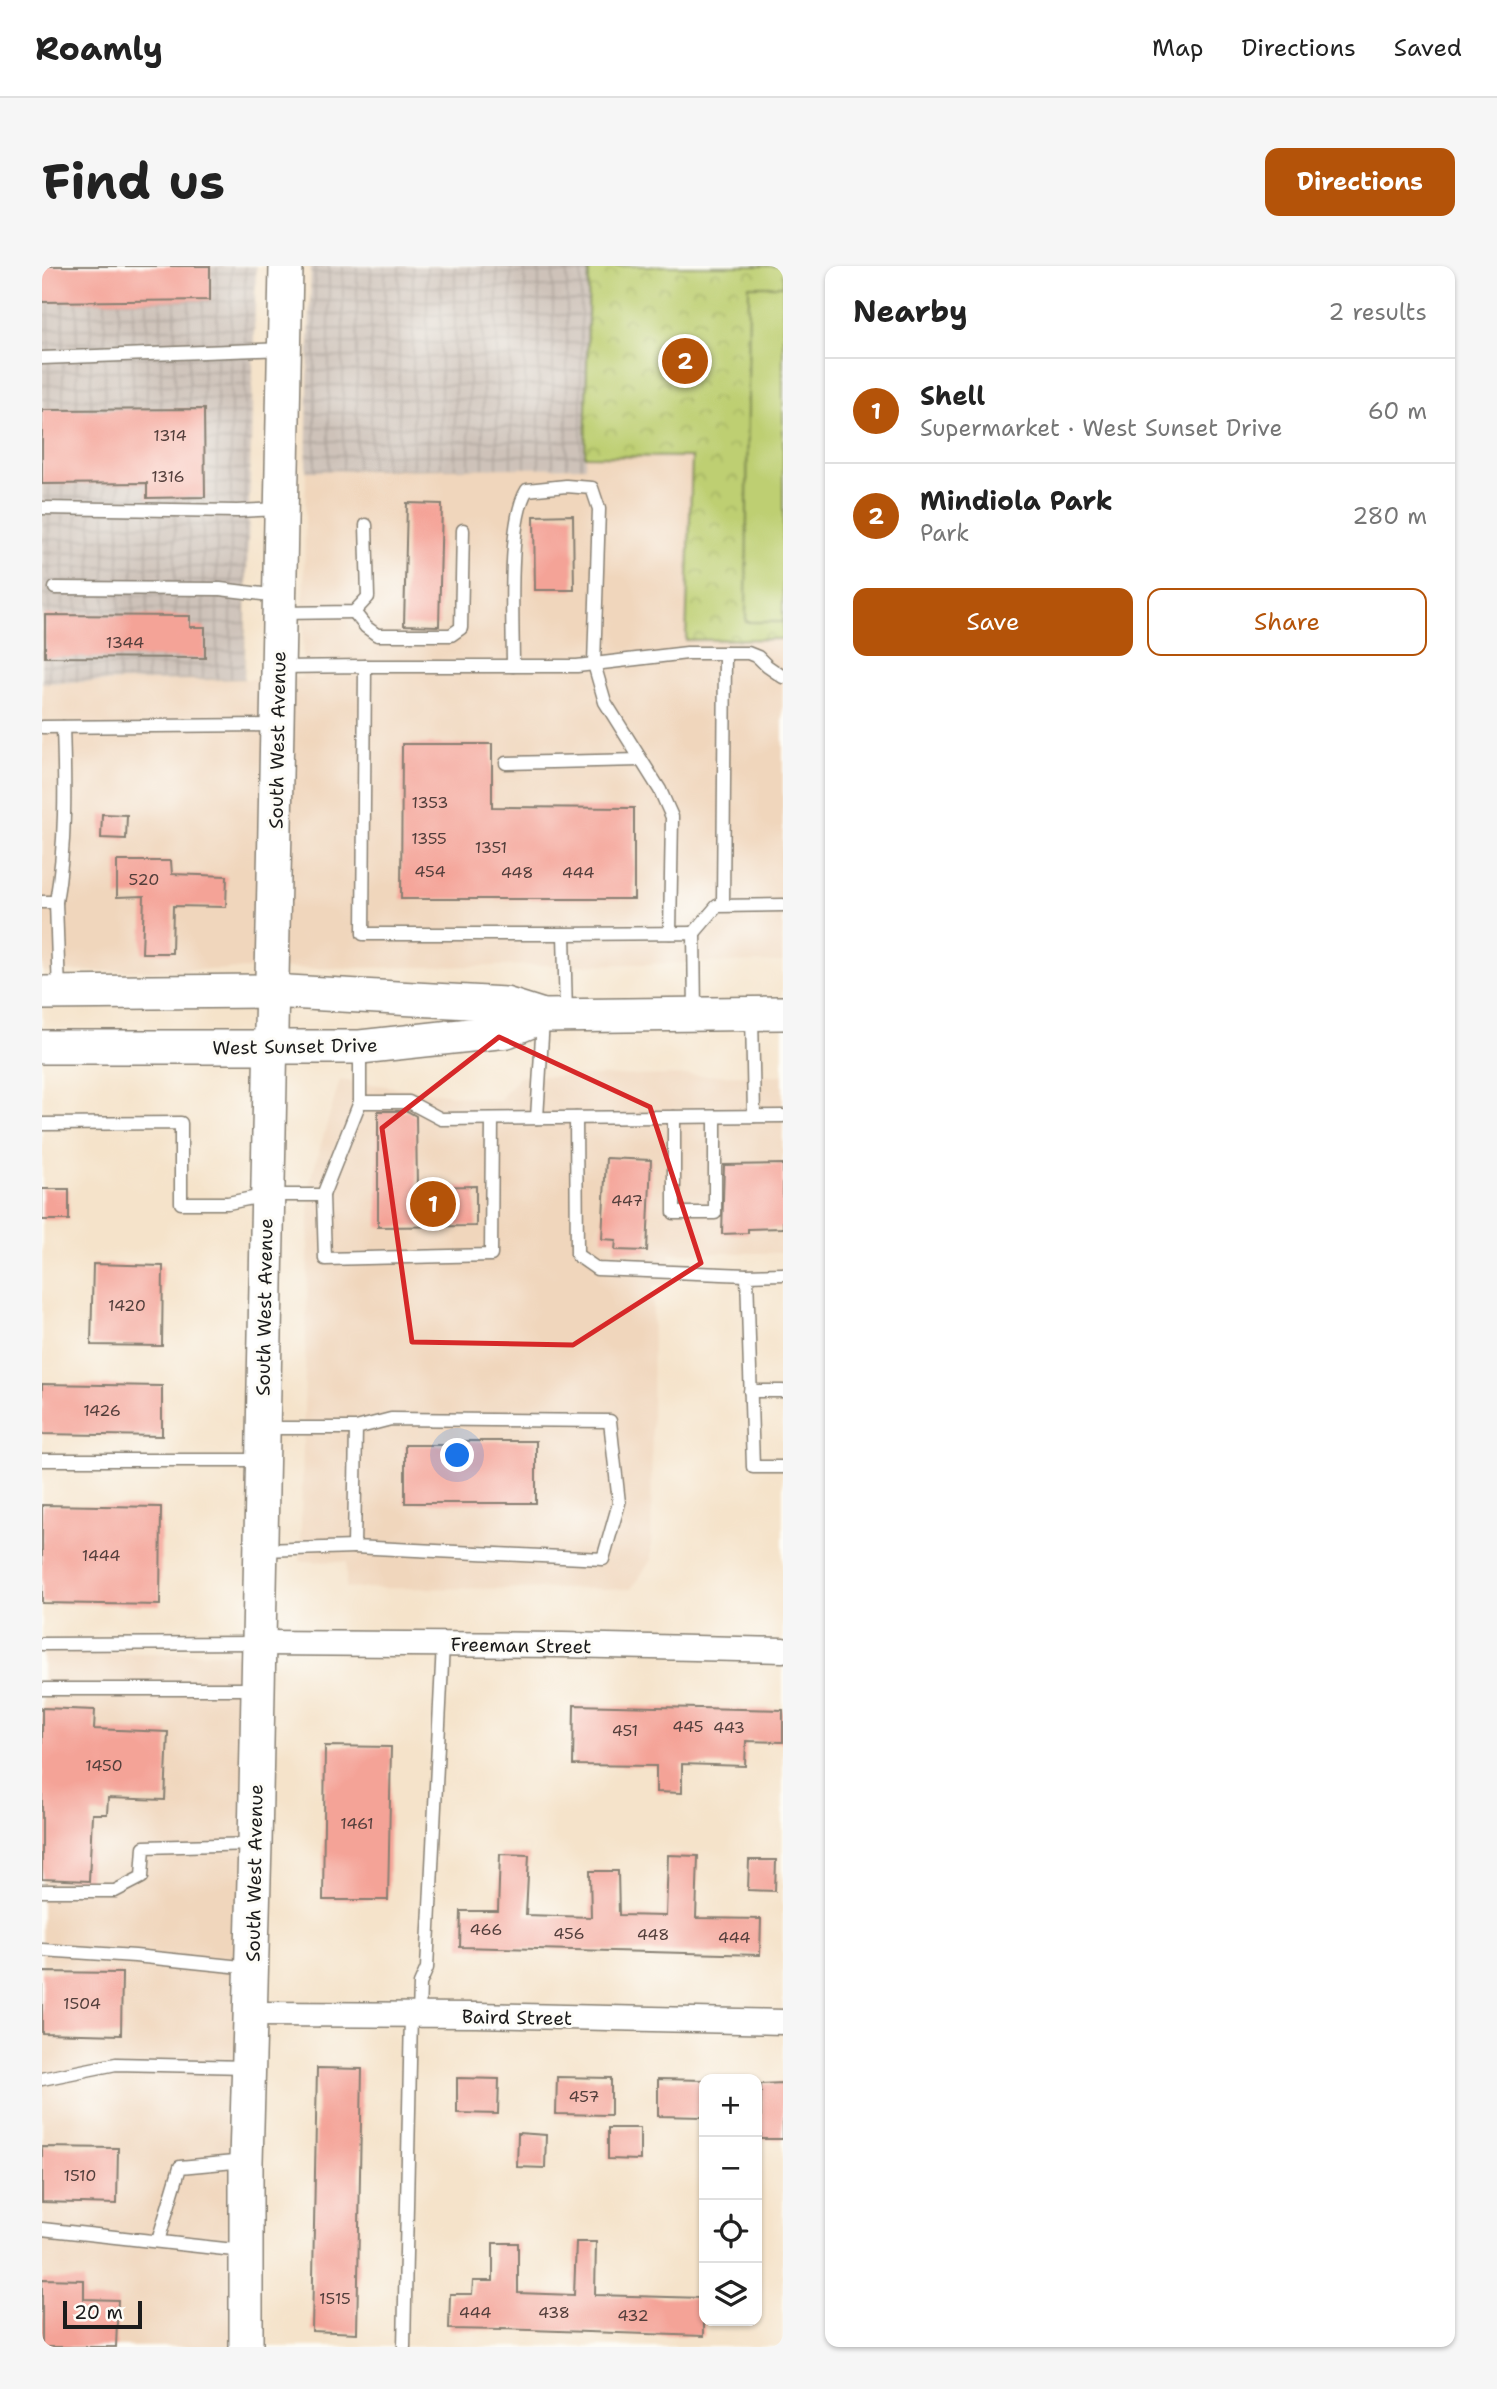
<!DOCTYPE html>
<html lang="en">
<head>
<meta charset="utf-8">
<style>
	:root { --surface:#fff; --page:#f6f6f6; --text:#222; --muted:#767676; --line:#e0e0e0; --accent:#b45309 }
	body { margin:0; font-family:"Shantell Sans",sans-serif; background:var(--page); color:var(--text) }
	.controls { position:absolute; right:21px; bottom:21px; display:grid; overflow:hidden; border-radius:14px; box-shadow:0 2px 5px #0004 }
	.controls button { width:63px; height:63px; display:grid; place-items:center; padding:0; border:0; border-bottom:2px solid var(--line); background:var(--surface); color:var(--text); font:35px sans-serif }
	.scale { position:absolute; left:21px; bottom:18px; width:79px; box-sizing:border-box; padding-left:7px; border:4px solid #1c1c1c; border-top:0; font-size:19px; line-height:24px; white-space:nowrap; color:#1c1c1c; -webkit-text-stroke:5px #fdfcf7; paint-order:stroke }
	.you { position:absolute; left:416px; top:1190px; width:24px; height:24px; margin:-18px; border:5px solid #fff; border-radius:50%; background:#1a73e8; box-shadow:0 0 0 10px #1a73e833 }
	.badge { display:grid; place-items:center; width:46px; height:46px; border-radius:50%; background:var(--accent); color:#fff; font-size:23px; font-weight:700 }
	.pin { position:absolute; translate:-50% -50%; border:4px solid #fff; box-shadow:0 2px 7px #0006 }
	.list { margin:0; padding:0; list-style:none }
	h2 { display:flex; justify-content:space-between; align-items:center; height:91px; margin:0; padding:0 28px; font-size:30px }
	h2 small { font-size:23px; font-weight:400; color:var(--muted) }
	.list li { display:grid; grid-template-columns:46px 1fr auto; gap:21px; align-items:center; box-sizing:border-box; height:105px; padding:0 28px; border-top:2px solid var(--line) }
	.list b { display:block; font-size:26px; white-space:nowrap }
	.list p { margin:0; font-size:23px; white-space:nowrap; color:var(--muted) }
	.list em { font-size:23px; font-style:normal; color:var(--muted) }
	.actions { display:flex; gap:14px; padding:21px 28px }
	.actions a { flex:1; padding:16px 0; border:2px solid var(--accent); border-radius:14px; text-align:center; font-size:24px; color:var(--accent) }
	.actions .main { background:var(--accent); color:#fff }
	.icon { flex:none; width:38px; height:38px; fill:none; stroke:currentColor; stroke-width:2; stroke-linecap:round; stroke-linejoin:round }
	.map { position:relative; flex:none; width:741px; height:2081px; overflow:hidden; border-radius:14px }
	header { display:flex; align-items:center; gap:42px; box-sizing:border-box; height:98px; padding:0 35px; background:var(--surface); border-bottom:2px solid var(--line) }
	header strong { font-size:33px }
	nav { display:flex; gap:38px; margin-inline-start:auto; font-size:24px }
	.intro { display:flex; align-items:center; justify-content:space-between; box-sizing:border-box; height:168px; padding:0 42px }
	h1 { margin:0; font-size:49px }
	.button { padding:18px 32px; border-radius:14px; background:var(--accent); color:#fff; font-size:24px; font-weight:700 }
	main { display:flex; gap:42px; padding:0 42px }
	aside { flex:1; background:var(--surface); border-radius:14px; box-shadow:0 2px 5px #0004 }
	.map>svg:first-child { display:block }
	.built { fill:#f0d6bc }
	.industrial { fill:url(#industrial-grid) }
	.park { fill:url(#park-crowns); stroke:#6d7647; stroke-width:2 }
	.pitch { fill:#becf72; stroke:#6d7647; stroke-width:2 }
	.building { fill:#f4a397 }
	.lines { fill:none; stroke-linecap:round; stroke-linejoin:round }
	.lane-casing { stroke:#888073; stroke-width:15 }
	.street-casing { stroke:#888073; stroke-width:27 }
	.secondary-casing { stroke:#888073; stroke-width:36 }
	.lane { stroke:#fff; stroke-width:12 }
	.street { stroke:#fff; stroke-width:24 }
	.secondary { stroke:#fff; stroke-width:33 }
	.marked { fill:none; stroke:#d62828; stroke-width:5; stroke-linejoin:round }
	.labels { text-anchor:middle; stroke-width:6; stroke-linejoin:round; paint-order:stroke }
	.number-label { font-size:16px; fill:#523e3b }
	.street-label { font-size:19px; fill:#1c1c1c; stroke:#fdfcf7 }
</style>
</head>
<body>
<header>
<strong>Roamly</strong>
<nav><a>Map</a><a>Directions</a><a>Saved</a></nav>
</header>
<div class="intro"><h1>Find us</h1><a class="button">Directions</a></div>
<main>
<div class="map">
<svg width="741" height="2081" viewBox="0 0 741 2081">
	<defs>
		<pattern id="industrial-grid" width="8" height="8" patternUnits="userSpaceOnUse" patternTransform="scale(1.75)"><rect width="8" height="8" fill="#cec2b9"/><path d="M0 4h8M4 0v8" fill="none" stroke="#b0a69e"/></pattern>
		<pattern id="park-crowns" width="20" height="18" patternUnits="userSpaceOnUse" patternTransform="scale(1.75)"><rect width="20" height="18" fill="#becf72"/><path d="M2 6a3 3 0 1 1 6 0M12 15a3 3 0 1 1 6 0" fill="none" stroke="#a3b162"/></pattern>
	</defs>
	<rect width="100%" height="100%" fill="#fdfcf7"/>
	<filter id="ink" filterUnits="userSpaceOnUse"><feTurbulence type="fractalNoise" baseFrequency=".0143" numOctaves="2"/><feDisplacementMap in="SourceGraphic" scale="14" xChannelSelector="R" yChannelSelector="G"/><feConvolveMatrix kernelMatrix="1 2 1 2 8 2 1 2 1" color-interpolation-filters="sRGB"/></filter>
	<filter id="wash" filterUnits="userSpaceOnUse"><feTurbulence type="fractalNoise" baseFrequency=".00686" numOctaves="4" result="noise"/><feDisplacementMap in="SourceGraphic" scale="28" xChannelSelector="R" yChannelSelector="G"/><feGaussianBlur stdDeviation="1.57" result="paint"/><feColorMatrix in="noise" values="0 0 0 0 0 0 0 0 0 0 0 0 0 0 0 0 0 1.4 0 .05"/><feComposite in="paint" operator="in"/></filter>
	<g filter="url(#wash)">
		<rect width="100%" height="100%" fill="#f5e3ca"/>
		<g class="built">
			<path d="M 543,190 L 650,191 L 644,374 L 741,373 L 741,696 L 0,706 L 0,417 L 260,412 L 264,205 L 542,201 Z"/>
			<path d="M 741,809 L 741,987 L 629,987 L 626,1019 L 611,1019 L 609,1294 L 589,1323 L 304,1322 L 304,1296 L 258,1295 L 268,915 L 298,814 L 457,835 L 477,810 Z"/>
			<path d="M 0,1387 L 213,1387 L 200,2081 L 0,2081 Z"/>
		</g>
		<g class="industrial">
			<path d="M 0,0 L 214,0 L 202,413 L 0,417 Z"/>
			<path d="M 269,0 L 547,0 L 543,201 L 264,205 Z"/>
		</g>
		<path class="park" d="M 547,0 L 741,0 L 741,373 L 644,374 L 650,191 L 543,190 Z"/>
		<path class="pitch" d="M 707,20 L 741,20 L 741,356 L 704,356 Z"/>
		<g id="blocks">
			<g class="building">
				<path d="M 0,0 L 168,0 L 168,34 L 0,36 Z"/>
				<path d="M 162,143 L 163,231 L 105,232 L 105,217 L 0,218 L 0,144 Z"/>
				<path d="M 365,237 L 400,238 L 397,360 L 362,359 Z"/>
				<path d="M 531,249 L 532,324 L 493,324 L 492,250 Z"/>
				<path d="M 3,349 L 148,350 L 148,361 L 163,361 L 163,392 L 3,391 Z"/>
				<path d="M 360,478 L 450,478 L 450,541 L 592,542 L 592,633 L 359,633 Z"/>
				<path d="M 60,548 L 85,549 L 84,573 L 59,572 Z"/>
				<path d="M 75,595 L 129,595 L 130,608 L 185,610 L 184,641 L 131,640 L 130,687 L 100,687 L 102,630 L 75,631 Z"/>
				<path d="M 336,845 L 365,845 L 374,850 L 375,921 L 434,920 L 434,960 L 336,961 Z"/>
				<path d="M 564,892 L 609,894 L 605,985 L 573,984 L 574,974 L 560,973 Z"/>
				<path d="M 741,898 L 741,962 L 706,963 L 706,967 L 680,968 L 682,899 Z"/>
				<rect x="0" y="923" width="27" height="31"/>
				<path d="M 51,998 L 121,1000 L 120,1080 L 49,1079 Z"/>
				<path d="M 0,1118 L 120,1120 L 120,1170 L 0,1168 Z"/>
				<path d="M 412,1175 L 494,1175 L 494,1237 L 363,1237 L 363,1179 L 409,1179 Z"/>
				<path d="M 0,1239 L 119,1241 L 118,1339 L 0,1337 Z"/>
				<path d="M 532,1439 L 741,1444 L 741,1476 L 704,1475 L 703,1500 L 640,1498 L 640,1527 L 614,1526 L 614,1500 L 531,1499 Z"/>
				<path d="M 0,1442 L 53,1444 L 52,1463 L 126,1466 L 123,1534 L 66,1532 L 65,1548 L 50,1548 L 47,1615 L 0,1613 Z"/>
				<path d="M 283,1480 L 349,1481 L 346,1634 L 281,1634 Z"/>
				<path d="M 458,1588 L 487,1589 L 484,1649 L 549,1651 L 548,1605 L 576,1605 L 577,1649 L 624,1650 L 626,1589 L 656,1590 L 654,1652 L 719,1653 L 718,1689 L 418,1681 L 419,1645 L 456,1645 Z"/>
				<path d="M 707,1594 L 734,1594 L 733,1625 L 706,1624 Z"/>
				<path d="M 0,1706 L 80,1707 L 79,1769 L 0,1767 Z"/>
				<path d="M 275,1802 L 320,1803 L 315,2067 L 270,2065 Z"/>
				<path d="M 515,1811 L 569,1812 L 569,1849 L 514,1848 Z"/>
				<path d="M 415,1812 L 457,1813 L 456,1848 L 415,1847 Z"/>
				<path d="M 616,1813 L 662,1814 L 662,1851 L 616,1850 Z"/>
				<path d="M 741,1817 L 741,1873 L 719,1873 L 719,1818 Z"/>
				<path d="M 566,1862 L 598,1862 L 598,1894 L 566,1893 Z"/>
				<path d="M 476,1867 L 504,1869 L 503,1902 L 475,1901 Z"/>
				<path d="M 0,1881 L 76,1882 L 75,1938 L 0,1936 Z"/>
				<path d="M 534,1976 L 554,1976 L 553,2029 L 662,2032 L 662,2070 L 459,2063 L 459,2064 L 407,2063 L 408,2028 L 430,2028 L 431,2015 L 451,2015 L 451,1977 L 476,1977 L 476,2027 L 532,2029 Z"/>
				<path d="M 0,2013 L 42,2014 L 42,2033 L 76,2034 L 74,2081 L 0,2081 Z"/>
			</g>
		</g>
	</g>
	<g filter="url(#ink)">
		<use href="#blocks" fill-opacity="0" stroke="#888073" stroke-width="2"/>
		<g class="lines">
			<defs>
				<g id="lane">
					<path d="M 0,92 L 242,83"/>
					<path d="M 0,242 L 195,245 L 239,243"/>
					<path d="M 13,322 L 178,323 L 237,330"/>
					<path d="M 312,346 L 324,361 L 335,369 L 409,369 L 419,362 L 421,264"/>
					<path d="M 238,347 L 312,346 L 326,331 L 324,259"/>
					<path d="M 323,400 L 535,400 L 645,387 L 706,387 L 716,391 L 725,400 L 741,411"/>
					<path d="M 471,400 C 471,360 465,255 485,224 L 524,220 L 550,222 L 557,243 L 552,398 L 563,436 L 618,524 L 630,551 L 628,667"/>
					<path d="M 237,401 L 323,400 L 321,668 L 522,668 L 524,749"/>
					<path d="M 0,461 L 235,459"/>
					<path d="M 464,497 L 599,494"/>
					<path d="M 0,636 L 14,636 L 17,727"/>
					<path d="M 14,636 C 24,578 23,520 21,461"/>
					<path d="M 681,639 L 683,387"/>
					<path d="M 652,667 L 675,640 L 741,639"/>
					<path d="M 522,668 L 652,667 L 653,746"/>
					<path d="M 710,749 L 712,850"/>
					<path d="M 318,781 L 318,836 L 367,836 L 399,853 L 741,850"/>
					<path d="M 632,851 L 632,947 L 673,947 L 673,851"/>
					<path d="M 495,852 L 501,754"/>
					<path d="M 534,852 L 535,989 L 555,1003 L 705,1009"/>
					<path d="M 0,858 L 139,857 L 139,937 L 186,937 L 225,929 L 281,929 L 318,836"/>
					<path d="M 281,929 L 283,993 L 449,989 L 450,853"/>
					<path d="M 741,1008 L 705,1009 L 711,1201 L 741,1201"/>
					<path d="M 708,1125 L 741,1125"/>
					<path d="M 221,1162 L 314,1162 L 349,1153 L 568,1155 L 577,1237 L 561,1293 L 312,1281 L 314,1162"/>
					<path d="M 0,1194 L 220,1194"/>
					<path d="M 222,1284 L 312,1281"/>
					<path d="M 0,1378 L 217,1377"/>
					<path d="M 0,1423 L 215,1423"/>
					<path d="M 0,1625 L 73,1625 L 100,1611 L 102,1581 L 213,1578"/>
					<path d="M 0,1684 L 93,1690 L 209,1702"/>
					<path d="M 377,1749 L 378,1718 L 385,1702 L 401,1378"/>
					<path d="M 0,1813 L 74,1798 L 204,1801"/>
					<path d="M 0,1963 L 201,1985"/>
					<path d="M 116,1975 L 138,1901 L 203,1895"/>
					<path d="M 362,2081 L 369,1749"/>
				</g>
				<g id="street">
					<path d="M 217,1377 L 521,1379 L 741,1384"/>
					<path d="M 209,1748 L 435,1749 L 741,1756"/>
				</g>
				<g id="secondary">
					<path d="M 0,727 L 228,725 L 463,738 L 501,750 L 741,747"/>
					<path d="M 0,781 L 318,781 L 465,765 L 501,750"/>
					<path d="M 204,2081 L 204,1895 L 213,1578 L 244,0"/>
				</g>
			</defs>
			<use href="#lane" class="lane-casing"/>
			<use href="#street" class="street-casing"/>
			<use href="#secondary" class="secondary-casing"/>
			<use href="#lane" class="lane"/>
			<use href="#street" class="street"/>
			<use href="#secondary" class="secondary"/>
		</g>
	</g>
	<path class="marked" d="M 457,771 L 608,841 L 659,997 L 531,1079 L 370,1076 L 340,862 Z"/>
	<g class="labels">
		<g class="number-label">
			<text x="128" y="175">1314</text>
			<text x="126" y="216">1316</text>
			<text x="83" y="382">1344</text>
			<text x="388" y="542">1353</text>
			<text x="387" y="578">1355</text>
			<text x="449" y="587">1351</text>
			<text x="388" y="611">454</text>
			<text x="475" y="612">448</text>
			<text x="536" y="612">444</text>
			<text x="102" y="619">520</text>
			<text x="585" y="940">447</text>
			<text x="85" y="1045">1420</text>
			<text x="60" y="1150">1426</text>
			<text x="59" y="1295">1444</text>
			<text x="646" y="1466">445</text>
			<text x="687" y="1467">443</text>
			<text x="583" y="1470">451</text>
			<text x="62" y="1505">1450</text>
			<text x="315" y="1563">1461</text>
			<text x="444" y="1669">466</text>
			<text x="527" y="1673">456</text>
			<text x="611" y="1674">448</text>
			<text x="692" y="1677">444</text>
			<text x="40" y="1743">1504</text>
			<text x="542" y="1836">457</text>
			<text x="38" y="1915">1510</text>
			<text x="293" y="2038">1515</text>
			<text x="433" y="2052">444</text>
			<text x="512" y="2052">438</text>
			<text x="591" y="2055">432</text>
		</g>
		<g class="street-label">
			<text transform="translate(235 474) rotate(-89)" y="7">South West Avenue</text>
			<text transform="translate(253 780) rotate(-1)" y="7">West Sunset Drive</text>
			<text transform="translate(222 1041) rotate(-89)" y="7">South West Avenue</text>
			<text transform="translate(479 1379) rotate(1)" y="7">Freeman Street</text>
			<text transform="translate(212 1607) rotate(-89)" y="7">South West Avenue</text>
			<text transform="translate(475 1751) rotate(1)" y="7">Baird Street</text>
		</g>
	</g>
</svg>
<div class="controls">
<button>+</button>
<button>−</button>
<button><svg class="icon" aria-label="locate" viewBox="0 0 24 24"><circle cx="12" cy="12" r="6"/><path d="M12 2v4M12 18v4M2 12h4M18 12h4"/></svg></button>
<button><svg class="icon" aria-label="layers" viewBox="0 0 24 24"><path d="M12 4l9 5-9 5-9-5zM3 14l9 5 9-5"/></svg></button>
</div>
<div class="scale">20 m</div>
<div class="you"></div>
<div class="pin badge" style="left:391px;top:938px">1</div>
<div class="pin badge" style="left:643px;top:95px">2</div>
</div>
<aside>
<h2>Nearby<small>2 results</small></h2>
<ul class="list">
<li><span class="badge">1</span><div><b>Shell</b><p>Supermarket · West Sunset Drive</p></div><em>60 m</em></li>
<li><span class="badge">2</span><div><b>Mindiola Park</b><p>Park</p></div><em>280 m</em></li>
</ul>
<div class="actions"><a class="main">Save</a><a>Share</a></div>
</aside>
</main>
</body>
</html>
